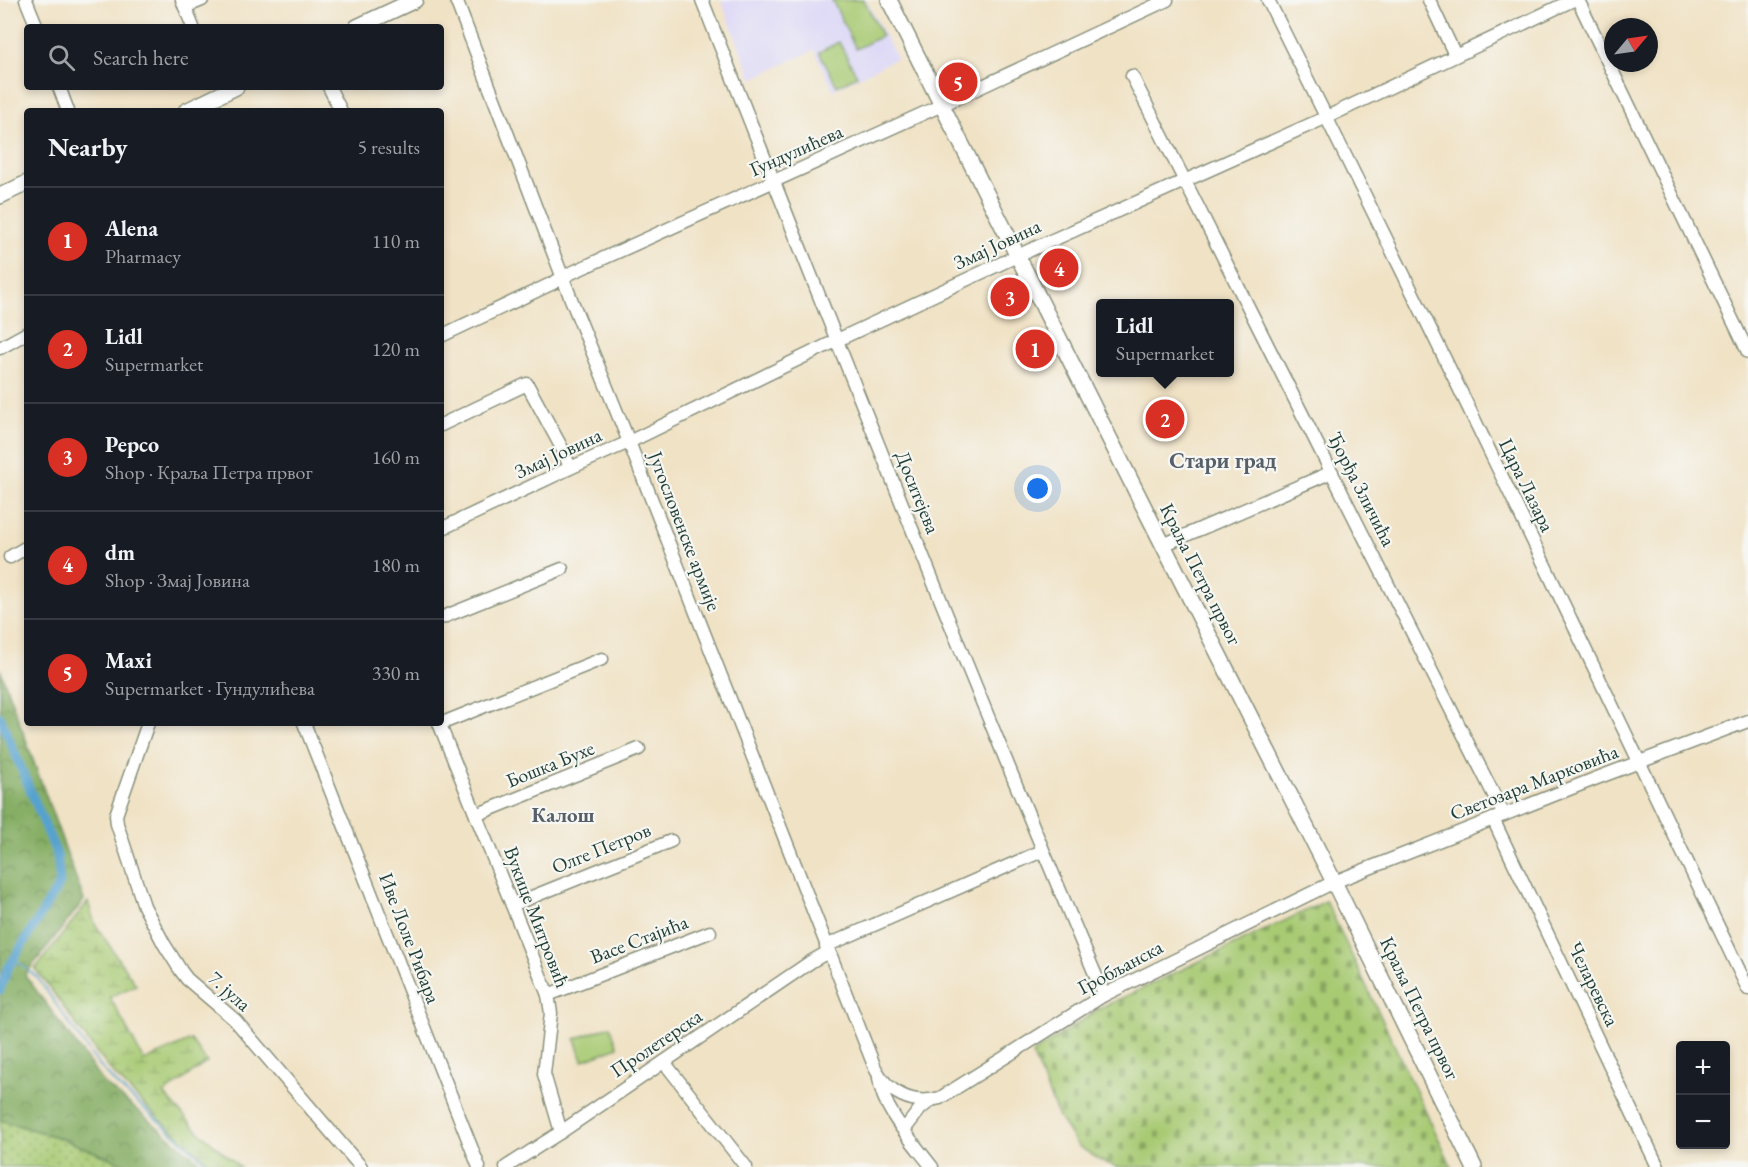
<!DOCTYPE html>
<html lang="en">
<head>
<meta charset="utf-8">
<style>
	:root { --surface:#171b24; --page:#242831; --text:#f1f3f6; --muted:#9ea1a6; --line:#363941; --accent:#d93025 }
	body { margin:0; font-family:"EB Garamond",serif; background:var(--page); color:var(--text) }
	.controls { position:absolute; right:18px; bottom:18px; display:grid; overflow:hidden; border-radius:6px; box-shadow:0 3px 9px #0003 }
	.controls button { width:54px; height:54px; display:grid; place-items:center; padding:0; border:0; border-bottom:2px solid var(--line); background:var(--surface); color:var(--text); font:30px sans-serif }
	.compass { position:absolute; left:1604px; top:18px; width:54px; height:54px; border-radius:50%; background:var(--surface); box-shadow:0 3px 9px #0003; rotate:61deg }
	.you { position:absolute; left:1038px; top:489px; width:21px; height:21px; margin:-15px; border:4px solid #fff; border-radius:50%; background:#1a73e8; box-shadow:0 0 0 9px #1a73e833 }
	.badge { display:grid; place-items:center; width:39px; height:39px; border-radius:50%; background:var(--accent); color:#fff; font-size:20px; font-weight:700 }
	.pin { position:absolute; translate:-50% -50%; border:3px solid #fff; box-shadow:0 2px 6px #0006 }
	.popup { position:absolute; left:1096px; top:299px; width:138px; height:78px; box-sizing:border-box; display:grid; place-content:center; border-radius:6px; background:var(--surface); filter:drop-shadow(0 2px 4px #0005); font-size:20px; white-space:nowrap; color:var(--muted) }
	.popup b { font-size:22px; color:var(--text) }
	.popup::after { content:''; position:absolute; left:50%; top:100%; margin-left:-12px; border:12px solid transparent; border-top-color:var(--surface) }
	.list { margin:0; padding:0; list-style:none }
	h2 { display:flex; justify-content:space-between; align-items:center; height:78px; margin:0; padding:0 24px; font-size:26px }
	h2 small { font-size:20px; font-weight:400; color:var(--muted) }
	.list li { display:grid; grid-template-columns:39px 1fr auto; gap:18px; align-items:center; box-sizing:border-box; height:108px; padding:0 24px; border-top:2px solid var(--line) }
	.list b { display:block; font-size:22px; white-space:nowrap }
	.list p { margin:0; font-size:20px; white-space:nowrap; color:var(--muted) }
	.list em { font-size:20px; font-style:normal; color:var(--muted) }
	.icon { flex:none; width:33px; height:33px; fill:none; stroke:currentColor; stroke-width:2; stroke-linecap:round; stroke-linejoin:round }
	.map { position:relative; flex:none; width:1748px; height:1167px; overflow:hidden }
	.search { position:absolute; background:var(--surface); box-shadow:0 3px 9px #0003; left:24px; top:24px; width:420px; height:66px; display:flex; align-items:center; gap:15px; box-sizing:border-box; padding:0 21px; border-radius:6px; color:var(--muted); font-size:22px }
	.panel { position:absolute; background:var(--surface); box-shadow:0 3px 9px #0003; left:24px; top:108px; width:420px; height:618px; border-radius:6px }
	.map>svg:first-child { display:block }
	.built { fill:#dbd6f7 }
	.grass { fill:url(#grass-dots); stroke:#648454; stroke-width:1.5 }
	.forest { fill:url(#forest-crowns); stroke:#52764c; stroke-width:1.5 }
	.wetland { fill:url(#wetland-marsh); stroke:#648454; stroke-width:1.5 }
	.cemetery { fill:url(#cemetery-stones); stroke:#648454; stroke-width:1.5 }
	.pitch { fill:#a8ca73; stroke:#648454; stroke-width:1.5 }
	.lines { fill:none; stroke-linecap:round; stroke-linejoin:round }
	.stream { stroke:#56a2cf; stroke-width:2 }
	.canal { stroke:#56a2cf; stroke-width:9 }
	.minor-casing { stroke:#88907c; stroke-width:15 }
	.major-casing { stroke:#88907c; stroke-width:18 }
	.minor { stroke:#fff; stroke-width:12 }
	.major { stroke:#fff; stroke-width:15 }
	.labels { text-anchor:middle; stroke-width:4.5; stroke-linejoin:round; paint-order:stroke }
	.street-label { font-size:20px; fill:#1f3d34; stroke:#f6f6f2 }
	.neighbourhood-label { font-size:21px; font-weight:bold; fill:#576069; stroke:#f6f6f2 }
	.quarter-label { font-size:22px; font-weight:bold; fill:#576069; stroke:#f6f6f2 }
</style>
</head>
<body>
<div class="map">
<svg width="1748" height="1167" viewBox="0 0 1748 1167">
	<defs>
		<pattern id="grass-dots" width="8" height="8" patternUnits="userSpaceOnUse" patternTransform="scale(1.5)"><rect width="8" height="8" fill="#a8ca73"/><path d="M2 2h.1M6 6h.1" fill="none" stroke="#88a55f" stroke-width="1.8" stroke-linecap="round"/></pattern>
		<pattern id="forest-crowns" width="20" height="18" patternUnits="userSpaceOnUse" patternTransform="scale(1.5)"><rect width="20" height="18" fill="#86ae65"/><path d="M2 6a3 3 0 1 1 6 0M12 15a3 3 0 1 1 6 0" fill="none" stroke="#6d8f54"/></pattern>
		<pattern id="wetland-marsh" width="20" height="14" patternUnits="userSpaceOnUse" patternTransform="scale(1.5)"><rect width="20" height="14" fill="#a8ca73"/><path d="M1 5h8M5 5V1M11 12h8M15 12V8" fill="none" stroke="#88a55f"/></pattern>
		<pattern id="cemetery-stones" width="16" height="16" patternUnits="userSpaceOnUse" patternTransform="scale(1.5)"><rect width="16" height="16" fill="#a8ca73"/><path d="M2 7V4a2 2 0 0 1 4 0v3zM10 15v-3a2 2 0 0 1 4 0v3z" fill="#88a55f"/></pattern>
	</defs>
	<rect width="100%" height="100%" fill="#f6f6f2"/>
	<filter id="ink" filterUnits="userSpaceOnUse"><feTurbulence type="fractalNoise" baseFrequency=".0167" numOctaves="2"/><feDisplacementMap in="SourceGraphic" scale="12" xChannelSelector="R" yChannelSelector="G"/><feConvolveMatrix kernelMatrix="1 2 1 2 8 2 1 2 1" color-interpolation-filters="sRGB"/></filter>
	<filter id="wash" filterUnits="userSpaceOnUse"><feTurbulence type="fractalNoise" baseFrequency=".008" numOctaves="4" result="noise"/><feDisplacementMap in="SourceGraphic" scale="24" xChannelSelector="R" yChannelSelector="G"/><feGaussianBlur stdDeviation="1.35" result="paint"/><feColorMatrix in="noise" values="0 0 0 0 0 0 0 0 0 0 0 0 0 0 0 0 0 1.4 0 .05"/><feComposite in="paint" operator="in"/></filter>
	<g filter="url(#wash)">
		<rect width="100%" height="100%" fill="#f0e2c5"/>
		<path class="built" d="M 721,0 L 866,0 L 897,58 L 833,90 L 814,50 L 752,79 Z"/>
		<path class="grass" d="M 0,1120 L 60,1138 L 132,1167 L 0,1167 Z"/>
		<path class="forest" d="M 0,669 L 84,900 L 25,975 L 104,1083 L 206,1167 L 132,1167 L 60,1138 L 0,1120 Z"/>
		<path class="wetland" d="M 88,902 L 95,924 L 136,985 L 110,997 L 144,1061 L 191,1040 L 207,1062 L 164,1094 L 195,1128 L 240,1167 L 214,1167 C 181,1138 146,1109 116,1076 C 86,1043 64,1004 35,969 Z"/>
		<path class="cemetery" d="M 1326,901 L 1452,1167 L 1116,1167 L 1100,1160 L 1078,1146 L 1059,1118 L 1032,1054 L 1101,1008 Z"/>
		<g class="pitch">
			<path d="M 832,0 L 864,0 L 882,36 L 856,49 Z"/>
			<path d="M 839,42 L 857,76 L 837,86 L 819,52 Z"/>
			<path d="M 610,1026 L 618,1047 L 582,1061 L 575,1039 Z"/>
		</g>
		<g class="lines">
			<path class="stream" d="M 14,959 L 37,977 L 97,1063 L 118,1086 L 212,1167"/>
			<path class="canal" d="M 0,717 L 57,855 L 60,883 L 7,970 L 0,990"/>
		</g>
	</g>
	<g filter="url(#ink)">
		<g class="lines">
			<defs>
				<g id="minor">
					<path d="M 26,0 L 37,27"/>
					<path d="M 182,0 L 193,27"/>
					<path d="M 456,0 L 571,299 L 629,442 L 875,1068 C 888,1093 912,1106 940,1098 L 1104,995 L 1334,882 L 1597,778 L 1748,721"/>
					<path d="M 702,0 C 834,333 964,666 1104,995"/>
					<path d="M 1268,0 C 1432,328 1590,659 1748,989"/>
					<path d="M 1429,0 L 1455,55"/>
					<path d="M 1578,0 L 1748,352"/>
					<path d="M 185,7 L 202,0"/>
					<path d="M 1132,76 L 1504,815"/>
					<path d="M 59,87 L 68,111"/>
					<path d="M 329,87 L 341,111"/>
					<path d="M 441,336 L 553,283 L 571,273 L 942,105 L 1167,0"/>
					<path d="M 0,348 L 27,333"/>
					<path d="M 441,425 L 527,384 L 564,452 L 570,468"/>
					<path d="M 441,529 L 570,468 L 629,442 L 848,335 L 1017,256 L 1327,117 L 1573,0"/>
					<path d="M 1163,545 L 1332,472"/>
					<path d="M 10,557 L 27,547"/>
					<path d="M 441,618 L 562,569"/>
					<path d="M 148,723 L 116,815 L 117,824 L 144,906 L 164,944 L 181,971 L 187,979 L 235,1020 L 361,1167"/>
					<path d="M 304,723 L 479,1167"/>
					<path d="M 439,723 L 548,995 L 551,1013 L 544,1074 L 561,1132"/>
					<path d="M 440,724 L 602,659"/>
					<path d="M 476,815 L 639,749"/>
					<path d="M 1493,819 L 1658,1167"/>
					<path d="M 512,905 L 671,841"/>
					<path d="M 826,946 L 1042,851"/>
					<path d="M 548,995 L 710,932"/>
					<path d="M 664,1062 L 746,1167"/>
					<path d="M 879,1078 C 882,1109 913,1142 932,1167"/>
					<path d="M 904,1130 L 920,1109 L 930,1101"/>
					<path d="M 506,1167 L 561,1132 L 812,961 L 828,952"/>
				</g>
				<g id="major">
					<path d="M 889,0 L 1150,519 L 1334,882 L 1474,1167"/>
					<path d="M 357,27 L 415,0"/>
					<path d="M 186,111 L 236,87"/>
					<path d="M 0,196 L 27,183"/>
				</g>
			</defs>
			<use href="#minor" class="minor-casing"/>
			<use href="#major" class="major-casing"/>
			<use href="#minor" class="minor"/>
			<use href="#major" class="major"/>
		</g>
	</g>
	<g class="labels">
		<g class="street-label">
			<text transform="translate(796 150) rotate(-24)" y="7">Гундулићева</text>
			<text transform="translate(997 244) rotate(-25)" y="7">Змај Јовина</text>
			<text transform="translate(558 453) rotate(-25)" y="7">Змај Јовина</text>
			<text transform="translate(1527 485) rotate(64)" y="7">Цара Лазара</text>
			<text transform="translate(1362 489) rotate(63)" y="7">Ђорђа Зличића</text>
			<text transform="translate(918 492) rotate(68)" y="7">Доситејева</text>
			<text transform="translate(685 531) rotate(69)" y="7">Југословенске армије</text>
			<text transform="translate(1201 574) rotate(63)" y="7">Краља Петра првог</text>
			<text transform="translate(550 764) rotate(-22)" y="7">Бошка Бухе</text>
			<text transform="translate(1534 782) rotate(-21)" y="7">Светозара Марковића</text>
			<text transform="translate(601 848) rotate(-22)" y="7">Олге Петров</text>
			<text transform="translate(537 917) rotate(69)" y="7">Вукице Митровић</text>
			<text transform="translate(410 938) rotate(69)" y="7">Иве Лоле Рибара</text>
			<text transform="translate(639 939) rotate(-21)" y="7">Васе Стајића</text>
			<text transform="translate(1120 967) rotate(-28)" y="7">Гробљанска</text>
			<text transform="translate(1594 984) rotate(64)" y="7">Челаревска</text>
			<text transform="translate(230 991) rotate(42)" y="7">7. јула</text>
			<text transform="translate(1420 1008) rotate(64)" y="7">Краља Петра првог</text>
			<text transform="translate(656 1043) rotate(-34)" y="7">Пролетерска</text>
		</g>
		<g class="neighbourhood-label">
			<text x="563" y="822">Калош</text>
		</g>
		<g class="quarter-label">
			<text x="1223" y="468">Стари град</text>
		</g>
	</g>
</svg>
<div class="controls">
<button>+</button>
<button>−</button>
</div>
<svg class="compass" viewBox="-18 -18 36 36"><path d="M0-13l5 13h-10z" fill="#e53935"/><path d="M0 13l5-13h-10z" fill="#9ea1a6"/></svg>
<div class="you"></div>
<div class="pin badge" style="left:1035px;top:349px">1</div>
<div class="pin badge" style="left:1165px;top:419px">2</div>
<div class="popup"><b>Lidl</b>Supermarket</div>
<div class="pin badge" style="left:1010px;top:297px">3</div>
<div class="pin badge" style="left:1059px;top:268px">4</div>
<div class="pin badge" style="left:958px;top:82px">5</div>
<div class="search"><svg class="icon" aria-label="search" viewBox="0 0 24 24"><circle cx="10" cy="10" r="6"/><path d="M15 15l6 6"/></svg>Search here</div>
<section class="panel">
<h2>Nearby<small>5 results</small></h2>
<ul class="list">
<li><span class="badge">1</span><div><b>Alena</b><p>Pharmacy</p></div><em>110 m</em></li>
<li><span class="badge">2</span><div><b>Lidl</b><p>Supermarket</p></div><em>120 m</em></li>
<li><span class="badge">3</span><div><b>Pepco</b><p>Shop · Краља Петра првог</p></div><em>160 m</em></li>
<li><span class="badge">4</span><div><b>dm</b><p>Shop · Змај Јовина</p></div><em>180 m</em></li>
<li><span class="badge">5</span><div><b>Maxi</b><p>Supermarket · Гундулићева</p></div><em>330 m</em></li>
</ul>
</section>
</div>
</body>
</html>
